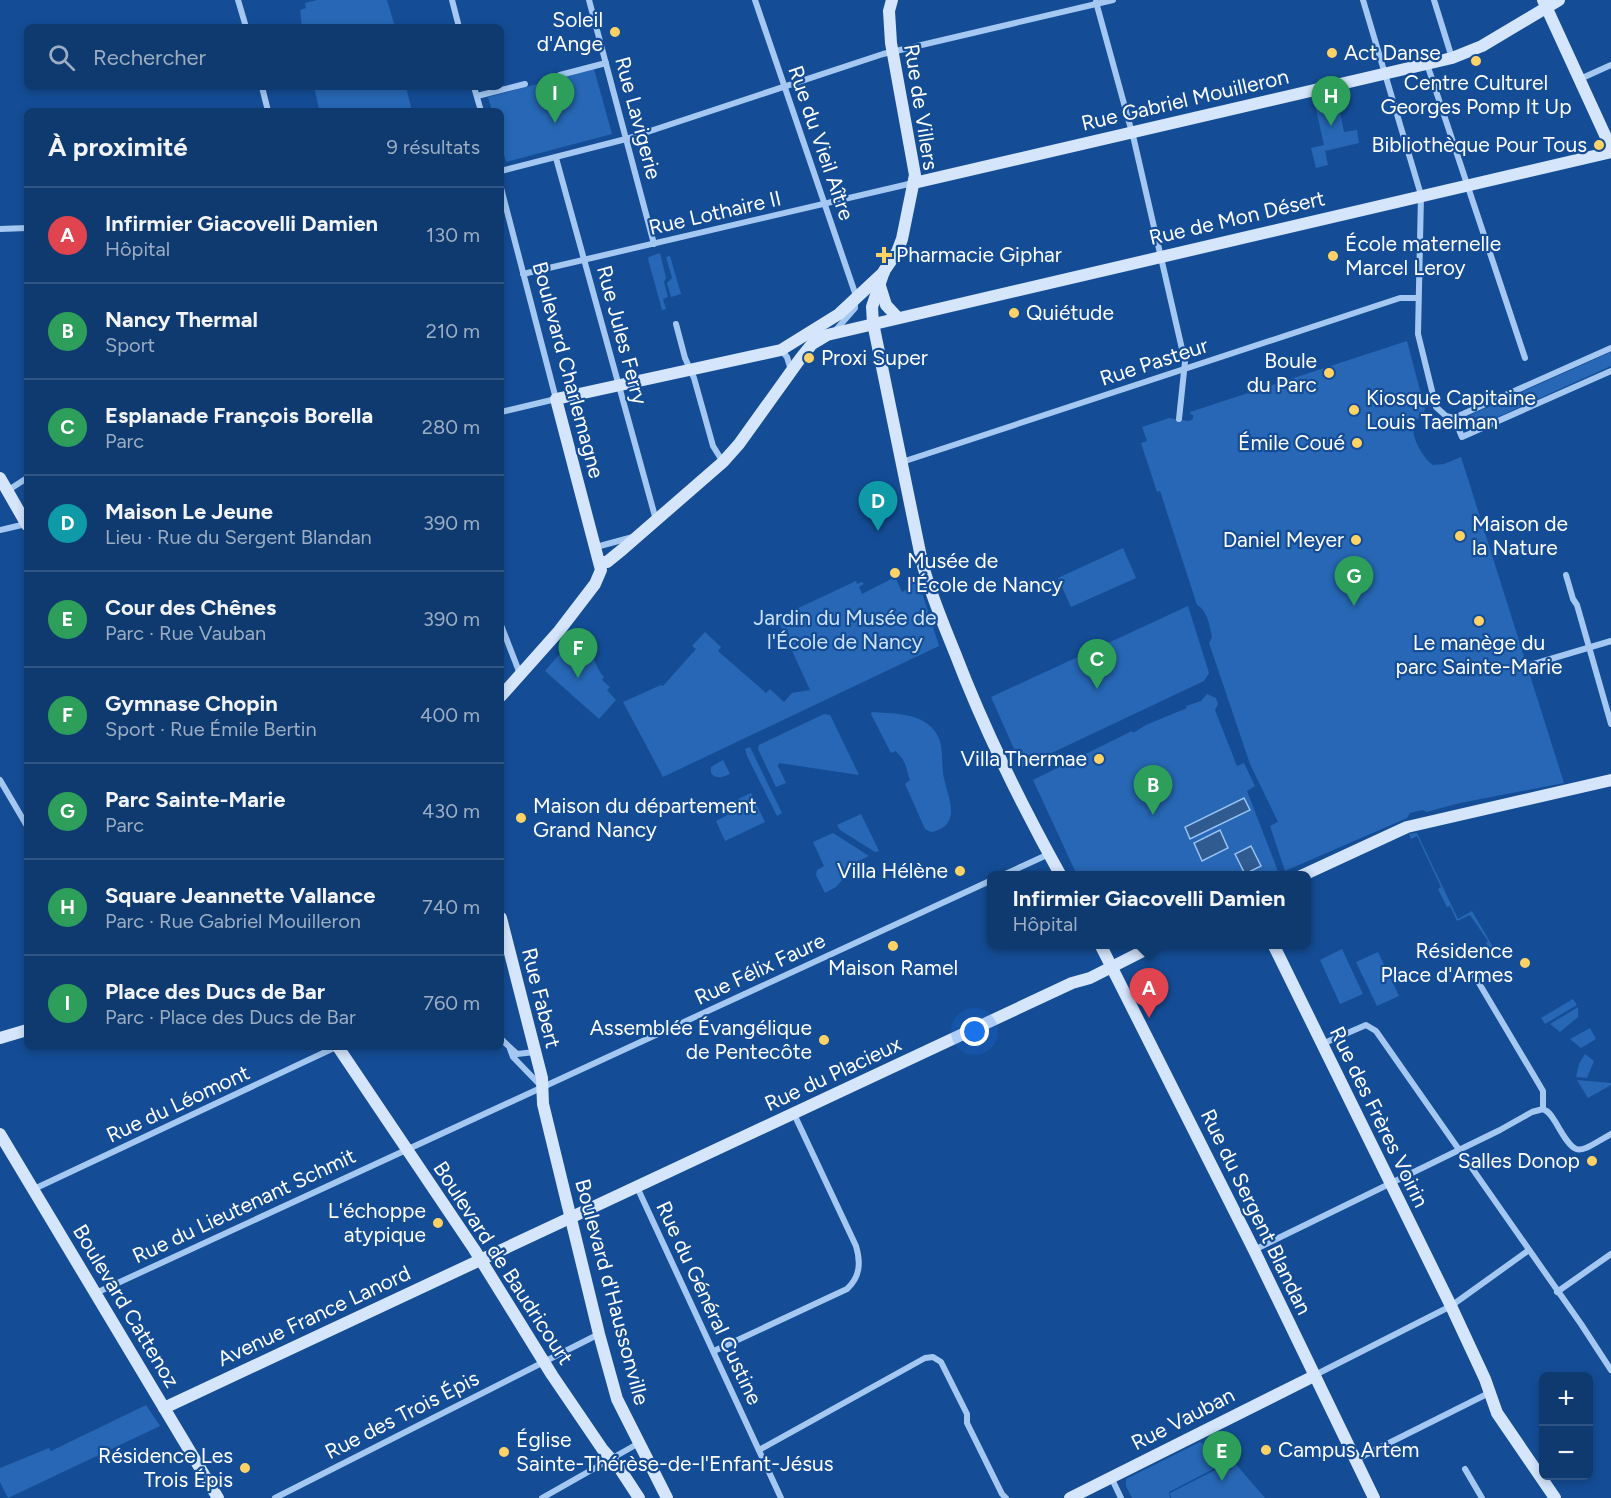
<!DOCTYPE html>
<html lang="fr">
<head>
<meta charset="utf-8">
<style>
	:root { --surface:#0f3a70; --page:#184175; --text:#f1f3f6; --muted:#9badc3; --line:#2f5483; --accent:#8c9099 }
	body { margin:0; font-family:Figtree,sans-serif; background:var(--page); color:var(--text) }
	.controls { position:absolute; right:18px; bottom:18px; display:grid; overflow:hidden; border-radius:9px; box-shadow:0 3px 9px #0003 }
	.controls button { width:54px; height:54px; display:grid; place-items:center; padding:0; border:0; border-bottom:2px solid var(--line); background:var(--surface); color:var(--text); font:30px sans-serif }
	.you { position:absolute; left:975px; top:1032px; width:21px; height:21px; margin:-15px; border:4px solid #fff; border-radius:50%; background:#1a73e8; box-shadow:0 0 0 9px #1a73e833 }
	.badge { display:grid; place-items:center; width:39px; height:39px; border-radius:50%; background:var(--accent); color:#fff; font-size:20px; font-weight:700 }
	.pin { position:absolute; translate:-50% -50px; filter:drop-shadow(0 2px 3px #0008) }
	.pin::after { content:''; position:absolute; top:32px; width:21px; height:18px; background:inherit; clip-path:polygon(0 0,100% 0,50% 100%) }
	.popup { position:absolute; left:987px; top:871px; width:324px; height:78px; box-sizing:border-box; display:grid; place-content:center; border-radius:9px; background:var(--surface); filter:drop-shadow(0 2px 4px #0005); font-size:20px; white-space:nowrap; color:var(--muted) }
	.popup b { font-size:22px; color:var(--text) }
	.popup::after { content:''; position:absolute; left:50%; top:100%; margin-left:-12px; border:12px solid transparent; border-top-color:var(--surface) }
	.list { margin:0; padding:0; list-style:none }
	h2 { display:flex; justify-content:space-between; align-items:center; height:78px; margin:0; padding:0 24px; font-size:26px }
	h2 small { font-size:20px; font-weight:400; color:var(--muted) }
	.list li { display:grid; grid-template-columns:39px 1fr auto; gap:18px; align-items:center; box-sizing:border-box; height:96px; padding:0 24px; border-top:2px solid var(--line) }
	.list b { display:block; font-size:22px; white-space:nowrap }
	.list p { margin:0; font-size:20px; white-space:nowrap; color:var(--muted) }
	.list em { font-size:20px; font-style:normal; color:var(--muted) }
	.icon { flex:none; width:33px; height:33px; fill:none; stroke:currentColor; stroke-width:2; stroke-linecap:round; stroke-linejoin:round }
	.map { position:relative; flex:none; width:1611px; height:1498px; overflow:hidden }
	.search { position:absolute; background:var(--surface); box-shadow:0 3px 9px #0003; left:24px; top:24px; width:480px; height:66px; display:flex; align-items:center; gap:15px; box-sizing:border-box; padding:0 21px; border-radius:9px; color:var(--muted); font-size:22px }
	.panel { position:absolute; background:var(--surface); box-shadow:0 3px 9px #0003; left:24px; top:108px; width:480px; height:942px; border-radius:9px }
	.map>svg:first-child { display:block }
	.green { fill:#2767b5 }
	.water { fill:#305b90; stroke:#97c3f5; stroke-width:1.5 }
	.lines { fill:none; stroke-linecap:round; stroke-linejoin:round }
	.street { stroke:#a4c8f2; stroke-width:6 }
	.secondary { stroke:#d4e5fc; stroke-width:12 }
	.poi-dot { fill:#ffd266; stroke:#144d96; stroke-width:2 }
	.labels { text-anchor:middle; stroke-width:4.5; stroke-linejoin:round; paint-order:stroke }
	.poi-label { font-size:21px; fill:#fff; stroke:#144d96; text-anchor:end }
	.street-label { font-size:21px; fill:#fff; stroke:#144d96 }
	.park-label { font-size:21px; fill:#cce2fd; stroke:#144d96 }
</style>
</head>
<body>
<div class="map">
<svg width="1611" height="1498" viewBox="0 0 1611 1498">
	<rect width="100%" height="100%" fill="#144d96"/>
	<g class="green">
		<path d="M 317,0 L 387,0 L 395,27 L 302,27 L 300,10 L 306,8 L 305,3 Z"/>
		<path d="M 594,69 L 612,134 L 506,162 L 501,143 L 501,111 L 492,111 L 488,97 Z"/>
		<path d="M 314,87 L 406,87 L 412,111 L 318,111 L 319,109 Z"/>
		<path d="M 1339,91 L 1342,106 L 1339,107 L 1344,132 L 1357,130 L 1359,143 L 1325,151 L 1328,165 L 1316,168 L 1311,148 L 1324,145 L 1313,96 Z"/>
		<path d="M 660,253 L 666,278 L 664,282 L 668,297 L 663,299 L 666,309 L 662,310 L 648,259 L 649,257 Z"/>
		<path d="M 670,256 L 681,294 L 671,297 L 667,283 L 672,278 L 666,257 Z"/>
		<path d="M 1407,341 L 1425,409 L 1422,416 C 1402,423 1421,457 1433,465 L 1444,464 L 1461,457 L 1564,783 L 1460,803 L 1426,812 L 1423,810 L 1410,813 L 1407,818 L 1285,871 L 1270,826 L 1278,822 L 1250,764 L 1209,643 L 1212,637 C 1210,626 1207,610 1197,605 L 1160,491 L 1157,492 L 1141,443 L 1147,441 L 1142,427 L 1169,418 L 1189,421 L 1193,419 L 1193,415 L 1190,414 L 1190,412 Z"/>
		<path d="M 1611,352 L 1611,366 L 1471,429 L 1466,417 Z"/>
		<path d="M 1123,548 L 1136,578 L 1071,607 L 1058,578 Z"/>
		<path d="M 895,577 L 902,592 L 908,589 L 906,585 L 918,580 L 939,646 L 663,777 L 623,702 L 661,685 L 663,686 L 696,649 L 692,646 L 705,632 L 721,647 L 718,651 L 766,693 L 770,689 L 784,702 L 792,693 L 810,690 L 777,618 L 856,581 L 857,584 L 862,582 L 864,584 L 859,587 L 862,594 Z"/>
		<path d="M 1188,606 L 1209,673 L 1204,681 L 1022,767 L 991,697 Z"/>
		<path d="M 576,635 C 597,649 591,663 604,677 L 602,680 L 610,687 L 607,690 L 616,700 L 599,719 L 545,671 Z"/>
		<path d="M 1207,694 L 1216,698 L 1218,704 L 1215,710 L 1237,766 L 1244,763 L 1255,786 L 1247,791 L 1279,874 L 1077,875 L 1033,780 L 1132,731 L 1133,733 L 1146,725 L 1187,708 L 1186,706 L 1201,701 Z"/>
		<path d="M 872,712 C 891,714 915,712 930,726 C 945,739 941,756 943,773 C 946,794 965,825 931,832 L 925,829 L 905,784 L 910,780 C 907,774 908,769 904,762 C 902,756 899,756 896,751 L 891,753 L 871,714 Z"/>
		<path d="M 824,714 L 830,715 L 833,721 L 859,775 L 779,763 L 778,766 L 786,783 L 776,787 L 758,749 L 759,745 Z"/>
		<path d="M 750,747 L 782,813 L 777,816 L 747,756 L 745,749 Z"/>
		<path d="M 723,760 L 730,774 C 723,777 716,780 711,773 L 711,767 Z"/>
		<path d="M 751,793 L 765,822 L 725,841 L 716,821 L 739,809 L 738,799 Z"/>
		<path d="M 861,814 L 879,851 L 875,852 L 840,830 L 837,825 Z"/>
		<path d="M 833,833 L 869,856 L 854,863 L 855,865 L 836,887 L 825,893 L 816,875 L 817,870 L 824,866 L 813,842 Z"/>
		<path d="M 1417,833 L 1458,919 L 1472,911 L 1493,947 L 1490,949 L 1486,943 L 1488,941 L 1470,915 L 1457,921 L 1450,906 L 1447,907 L 1438,889 L 1441,887 L 1417,836 L 1411,839 L 1409,834 Z"/>
		<path d="M 1342,949 L 1363,994 L 1340,1004 L 1320,960 Z"/>
		<path d="M 1378,952 L 1399,996 L 1377,1006 L 1356,962 Z"/>
		<path d="M 1573,999 L 1577,1005 L 1545,1024 L 1541,1018 Z"/>
		<path d="M 1578,1007 L 1578,1017 L 1560,1032 L 1550,1024 Z"/>
		<path d="M 1590,1028 L 1596,1039 L 1581,1048 L 1570,1039 Z"/>
		<path d="M 1585,1054 L 1594,1061 L 1587,1078 L 1576,1077 L 1579,1064 Z"/>
		<path d="M 1577,1080 L 1611,1083 L 1611,1085 L 1588,1098 Z"/>
		<path d="M 146,1405 L 160,1426 L 8,1498 L 0,1482 L 0,1468 L 49,1448 L 51,1451 Z"/>
		<path d="M 1200,1442 L 1207,1446 L 1217,1467 L 1169,1492 L 1170,1498 L 1132,1498 L 1126,1486 L 1126,1479 Z"/>
		<path d="M 1233,1461 L 1265,1498 L 1171,1498 L 1170,1493 Z"/>
	</g>
	<g class="water">
		<path d="M 1244,798 L 1250,810 L 1190,839 L 1185,827 Z"/>
		<path d="M 1220,830 L 1228,848 L 1202,861 L 1194,843 Z"/>
		<path d="M 1251,846 L 1261,866 L 1245,874 L 1235,854 Z"/>
	</g>
	<g class="lines">
		<g class="street">
			<path d="M 238,0 L 246,27"/>
			<path d="M 452,0 L 459,27"/>
			<path d="M 589,0 L 654,244"/>
			<path d="M 755,0 L 855,293 L 855,308 L 835,331"/>
			<path d="M 1363,0 L 1421,195 L 1418,334 L 1436,407 L 1446,416 L 1454,418"/>
			<path d="M 1434,0 L 1452,58"/>
			<path d="M 1096,2 L 1134,140 L 1185,362 L 1179,419"/>
			<path d="M 1427,64 L 1525,358"/>
			<path d="M 560,75 L 606,63"/>
			<path d="M 1580,79 L 1611,65"/>
			<path d="M 262,87 L 268,111"/>
			<path d="M 474,87 L 481,111"/>
			<path d="M 477,96 L 525,84"/>
			<path d="M 556,158 L 656,520"/>
			<path d="M 501,171 L 626,139 L 883,54 L 1113,0"/>
			<path d="M 501,188 L 556,399 L 501,412"/>
			<path d="M 0,229 L 27,228"/>
			<path d="M 523,274 L 913,183"/>
			<path d="M 676,324 L 685,358 L 694,378 L 713,446 L 723,462"/>
			<path d="M 781,350 L 787,357 L 791,370"/>
			<path d="M 1454,418 L 1462,437 L 1611,371"/>
			<path d="M 1454,418 L 1611,348"/>
			<path d="M 902,462 L 1400,298 L 1418,298"/>
			<path d="M 7,491 L 27,478"/>
			<path d="M 0,530 L 26,524"/>
			<path d="M 596,547 L 633,537"/>
			<path d="M 1566,575 L 1573,599 L 1577,605 L 1611,724"/>
			<path d="M 501,625 L 520,674"/>
			<path d="M 1527,666 L 1611,641"/>
			<path d="M 0,780 L 27,826"/>
			<path d="M 1001,876 L 1049,854"/>
			<path d="M 1473,973 L 1543,1091 L 1543,1109 C 1550,1112 1552,1117 1556,1123 C 1577,1160 1577,1153 1611,1134"/>
			<path d="M 501,1039 L 517,1054 L 535,1052"/>
			<path d="M 1322,1044 L 1366,1025 L 1376,1031 L 1581,1324 L 1611,1370"/>
			<path d="M 510,1049 L 513,1057 L 542,1087"/>
			<path d="M 637,1187 L 781,1498"/>
			<path d="M 34,1189 L 336,1047"/>
			<path d="M 1254,1250 L 1500,1130 L 1532,1112 L 1543,1109"/>
			<path d="M 1557,1292 L 1611,1254"/>
			<path d="M 96,1293 L 992,880"/>
			<path d="M 714,1351 L 847,1289 C 860,1277 861,1263 856,1246 L 794,1114"/>
			<path d="M 1315,1375 L 1451,1306 L 1529,1250"/>
			<path d="M 759,1450 L 925,1358 L 933,1357 L 941,1362 L 967,1414 L 967,1423 L 1002,1494 L 1006,1498"/>
			<path d="M 1355,1460 L 1489,1393"/>
			<path d="M 1465,1469 L 1482,1498"/>
			<path d="M 1111,1477 L 1121,1498"/>
			<path d="M 275,1498 L 599,1334"/>
			<path d="M 542,1498 L 639,1443"/>
		</g>
		<g class="secondary">
			<path d="M 892,0 L 889,11 L 891,43 L 915,175 L 902,239 L 897,252 L 884,271 L 872,307 L 873,323 L 922,562 C 930,593 943,623 955,653 C 984,729 1021,804 1061,876"/>
			<path d="M 1543,0 L 1611,148"/>
			<path d="M 914,183 L 1452,58 L 1482,46 L 1559,0"/>
			<path d="M 880,286 L 886,305 L 898,318"/>
			<path d="M 0,478 L 27,525"/>
			<path d="M 600,562 L 607,562 L 623,549 L 723,462 L 739,444 L 800,359 L 812,344 L 827,335 L 1611,152"/>
			<path d="M 501,696 L 559,631 L 595,584 L 601,570 L 556,399 L 781,350 L 839,314 L 884,272"/>
			<path d="M 1301,876 L 1407,827 L 1611,780"/>
			<path d="M 501,918 L 542,1078 L 543,1104 L 599,1334 L 617,1399 L 667,1498"/>
			<path d="M 1100,944 L 1254,1250 L 1374,1498"/>
			<path d="M 1273,944 L 1451,1306 L 1485,1379 L 1497,1413 L 1555,1498"/>
			<path d="M 0,1038 L 27,1030"/>
			<path d="M 338,1047 L 474,1249 L 552,1375 L 603,1450 L 620,1469 L 639,1498"/>
			<path d="M 0,1134 L 218,1498"/>
			<path d="M 164,1408 L 1072,983 L 1090,978 L 1157,944"/>
			<path d="M 1070,1498 L 1314,1376"/>
		</g>
	</g>
	<g class="poi-dot">
		<circle cx="615" cy="32" r="6"/>
		<circle cx="1332" cy="53" r="6"/>
		<circle cx="1476" cy="61" r="6"/>
		<circle cx="1599" cy="145" r="6"/>
		<path d="M881 246h6v6h6v6h-6v6h-6v-6h-6v-6h6z"/>
		<circle cx="1333" cy="256" r="6"/>
		<circle cx="1014" cy="313" r="6"/>
		<circle cx="809" cy="358" r="6"/>
		<circle cx="1329" cy="373" r="6"/>
		<circle cx="1354" cy="410" r="6"/>
		<circle cx="1357" cy="443" r="6"/>
		<circle cx="1460" cy="536" r="6"/>
		<circle cx="1356" cy="540" r="6"/>
		<circle cx="895" cy="573" r="6"/>
		<circle cx="1479" cy="621" r="6"/>
		<circle cx="1099" cy="759" r="6"/>
		<circle cx="521" cy="818" r="6"/>
		<circle cx="960" cy="871" r="6"/>
		<circle cx="893" cy="946" r="6"/>
		<circle cx="1525" cy="963" r="6"/>
		<circle cx="824" cy="1040" r="6"/>
		<circle cx="1592" cy="1161" r="6"/>
		<circle cx="438" cy="1223" r="6"/>
		<circle cx="1266" cy="1450" r="6"/>
		<circle cx="504" cy="1452" r="6"/>
		<circle cx="245" cy="1468" r="6"/>
	</g>
	<g class="labels">
		<g class="poi-label">
			<text x="603" y="27">Soleil<tspan x="603" dy="24">d'Ange</tspan></text>
			<text x="1344" y="60" text-anchor="start">Act Danse</text>
			<text x="1476" y="90" text-anchor="middle">Centre Culturel<tspan x="1476" dy="24">Georges Pomp It Up</tspan></text>
			<text x="1587" y="152">Bibliothèque Pour Tous</text>
			<text x="1345" y="251" text-anchor="start">École maternelle<tspan x="1345" dy="24">Marcel Leroy</tspan></text>
			<text x="896" y="262" text-anchor="start">Pharmacie Giphar</text>
			<text x="1026" y="320" text-anchor="start">Quiétude</text>
			<text x="821" y="365" text-anchor="start">Proxi Super</text>
			<text x="1317" y="368">Boule<tspan x="1317" dy="24">du Parc</tspan></text>
			<text x="1366" y="405" text-anchor="start">Kiosque Capitaine<tspan x="1366" dy="24">Louis Taelman</tspan></text>
			<text x="1345" y="450">Émile Coué</text>
			<text x="1472" y="531" text-anchor="start">Maison de<tspan x="1472" dy="24">la Nature</tspan></text>
			<text x="1344" y="547">Daniel Meyer</text>
			<text x="907" y="568" text-anchor="start">Musée de<tspan x="907" dy="24">l'École de Nancy</tspan></text>
			<text x="1479" y="650" text-anchor="middle">Le manège du<tspan x="1479" dy="24">parc Sainte-Marie</tspan></text>
			<text x="1087" y="766">Villa Thermae</text>
			<text x="533" y="813" text-anchor="start">Maison du département<tspan x="533" dy="24">Grand Nancy</tspan></text>
			<text x="948" y="878">Villa Hélène</text>
			<text x="1513" y="958">Résidence<tspan x="1513" dy="24">Place d'Armes</tspan></text>
			<text x="893" y="975" text-anchor="middle">Maison Ramel</text>
			<text x="812" y="1035">Assemblée Évangélique<tspan x="812" dy="24">de Pentecôte</tspan></text>
			<text x="1580" y="1168">Salles Donop</text>
			<text x="426" y="1218">L'échoppe<tspan x="426" dy="24">atypique</tspan></text>
			<text x="516" y="1447" text-anchor="start">Église<tspan x="516" dy="24">Sainte-Thérèse-de-l'Enfant-Jésus</tspan></text>
			<text x="1278" y="1457" text-anchor="start">Campus Artem</text>
			<text x="233" y="1463">Résidence Les<tspan x="233" dy="24">Trois Épis</tspan></text>
		</g>
		<g class="street-label">
			<text transform="translate(1185 100) rotate(-13)" y="7">Rue Gabriel Mouilleron</text>
			<text transform="translate(921 107) rotate(81)" y="7">Rue de Villers</text>
			<text transform="translate(638 118) rotate(75)" y="7">Rue Lavigerie</text>
			<text transform="translate(821 143) rotate(71)" y="7">Rue du Vieil Aître</text>
			<text transform="translate(715 213) rotate(-13)" y="7">Rue Lothaire II</text>
			<text transform="translate(1237 218) rotate(-13)" y="7">Rue de Mon Désert</text>
			<text transform="translate(622 335) rotate(75)" y="7">Rue Jules Ferry</text>
			<text transform="translate(1154 362) rotate(-18)" y="7">Rue Pasteur</text>
			<text transform="translate(568 370) rotate(75)" y="7">Boulevard Charlemagne</text>
			<text transform="translate(760 969) rotate(-25)" y="7">Rue Félix Faure</text>
			<text transform="translate(541 998) rotate(76)" y="7">Rue Fabert</text>
			<text transform="translate(833 1074) rotate(-25)" y="7">Rue du Placieux</text>
			<text transform="translate(178 1104) rotate(-25)" y="7">Rue du Léomont</text>
			<text transform="translate(1379 1117) rotate(64)" y="7">Rue des Frères Voirin</text>
			<text transform="translate(244 1206) rotate(-25)" y="7">Rue du Lieutenant Schmit</text>
			<text transform="translate(1256 1212) rotate(64)" y="7">Rue du Sergent Blandan</text>
			<text transform="translate(503 1263) rotate(57)" y="7">Boulevard de Baudricourt</text>
			<text transform="translate(612 1292) rotate(75)" y="7">Boulevard d'Haussonville</text>
			<text transform="translate(709 1303) rotate(65)" y="7">Rue du Général Custine</text>
			<text transform="translate(126 1306) rotate(59)" y="7">Boulevard Cattenoz</text>
			<text transform="translate(314 1316) rotate(-25)" y="7">Avenue France Lanord</text>
			<text transform="translate(402 1415) rotate(-27)" y="7">Rue des Trois Épis</text>
			<text transform="translate(1183 1419) rotate(-27)" y="7">Rue Vauban</text>
		</g>
		<g class="park-label">
			<text x="845" y="625">Jardin du Musée de<tspan x="845" dy="24">l'École de Nancy</tspan></text>
		</g>
	</g>
</svg>
<div class="controls">
<button>+</button>
<button>−</button>
</div>
<div class="you"></div>
<div class="pin badge" style="left:1149px;top:1018px;background:#e0444e">A</div>
<div class="popup"><b>Infirmier Giacovelli Damien</b>Hôpital</div>
<div class="pin badge" style="left:1153px;top:815px;background:#2e9e5b">B</div>
<div class="pin badge" style="left:1097px;top:689px;background:#2e9e5b">C</div>
<div class="pin badge" style="left:878px;top:531px;background:#0f9aa8">D</div>
<div class="pin badge" style="left:1222px;top:1481px;background:#2e9e5b">E</div>
<div class="pin badge" style="left:578px;top:678px;background:#2e9e5b">F</div>
<div class="pin badge" style="left:1354px;top:606px;background:#2e9e5b">G</div>
<div class="pin badge" style="left:1331px;top:126px;background:#2e9e5b">H</div>
<div class="pin badge" style="left:555px;top:123px;background:#2e9e5b">I</div>
<div class="search"><svg class="icon" aria-label="search" viewBox="0 0 24 24"><circle cx="10" cy="10" r="6"/><path d="M15 15l6 6"/></svg>Rechercher</div>
<section class="panel">
<h2>À proximité<small>9 résultats</small></h2>
<ul class="list">
<li><span class="badge" style="background:#e0444e">A</span><div><b>Infirmier Giacovelli Damien</b><p>Hôpital</p></div><em>130 m</em></li>
<li><span class="badge" style="background:#2e9e5b">B</span><div><b>Nancy Thermal</b><p>Sport</p></div><em>210 m</em></li>
<li><span class="badge" style="background:#2e9e5b">C</span><div><b>Esplanade François Borella</b><p>Parc</p></div><em>280 m</em></li>
<li><span class="badge" style="background:#0f9aa8">D</span><div><b>Maison Le Jeune</b><p>Lieu · Rue du Sergent Blandan</p></div><em>390 m</em></li>
<li><span class="badge" style="background:#2e9e5b">E</span><div><b>Cour des Chênes</b><p>Parc · Rue Vauban</p></div><em>390 m</em></li>
<li><span class="badge" style="background:#2e9e5b">F</span><div><b>Gymnase Chopin</b><p>Sport · Rue Émile Bertin</p></div><em>400 m</em></li>
<li><span class="badge" style="background:#2e9e5b">G</span><div><b>Parc Sainte-Marie</b><p>Parc</p></div><em>430 m</em></li>
<li><span class="badge" style="background:#2e9e5b">H</span><div><b>Square Jeannette Vallance</b><p>Parc · Rue Gabriel Mouilleron</p></div><em>740 m</em></li>
<li><span class="badge" style="background:#2e9e5b">I</span><div><b>Place des Ducs de Bar</b><p>Parc · Place des Ducs de Bar</p></div><em>760 m</em></li>
</ul>
</section>
</div>
</body>
</html>
